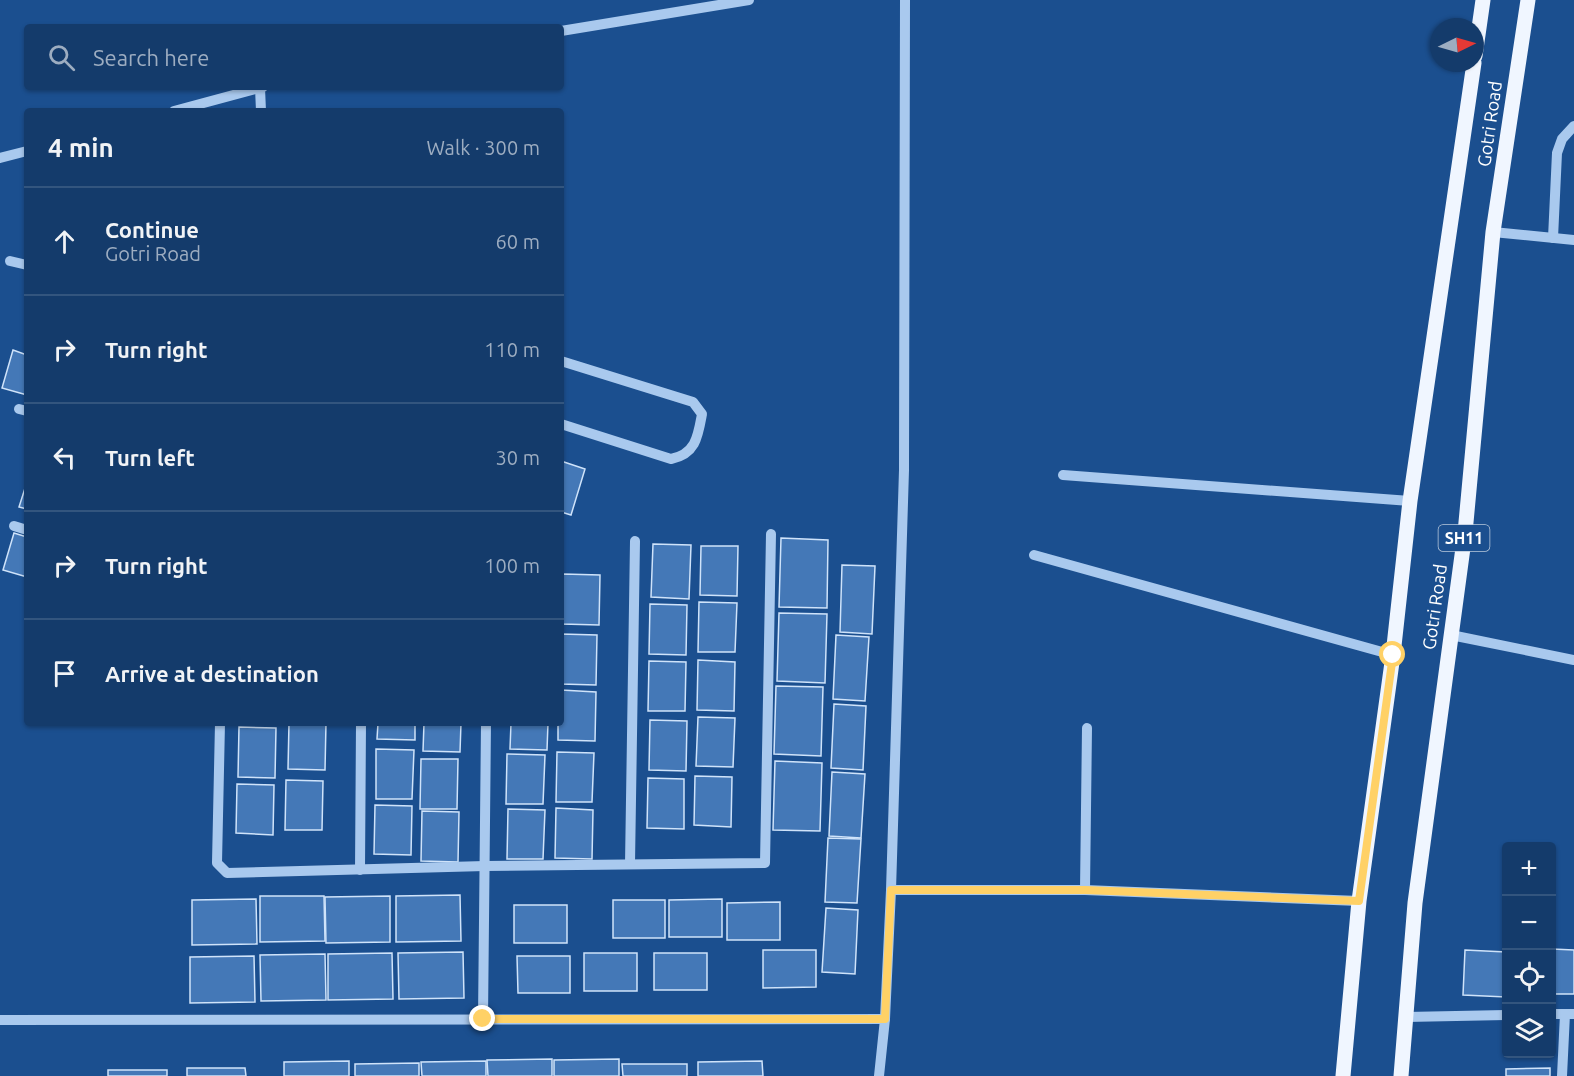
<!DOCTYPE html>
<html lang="en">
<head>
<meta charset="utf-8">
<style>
	:root { --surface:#143b6b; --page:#214673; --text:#f1f3f6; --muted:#9dadc1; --line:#33557e }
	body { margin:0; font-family:Ubuntu,sans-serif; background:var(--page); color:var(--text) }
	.controls { position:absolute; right:18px; bottom:18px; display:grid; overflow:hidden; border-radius:6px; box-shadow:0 2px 4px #0004 }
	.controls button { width:54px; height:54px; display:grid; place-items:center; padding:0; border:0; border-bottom:2px solid var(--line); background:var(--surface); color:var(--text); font:30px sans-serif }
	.compass { position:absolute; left:1430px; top:18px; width:54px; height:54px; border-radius:50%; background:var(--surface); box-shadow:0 2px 4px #0004; rotate:85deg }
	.stop { position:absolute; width:18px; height:18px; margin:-14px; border:4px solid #ffd166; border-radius:50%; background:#fff }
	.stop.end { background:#ffd166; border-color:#fff; box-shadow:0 2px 6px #0008 }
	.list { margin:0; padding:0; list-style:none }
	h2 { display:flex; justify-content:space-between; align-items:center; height:78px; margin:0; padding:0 24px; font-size:26px }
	h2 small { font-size:20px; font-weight:400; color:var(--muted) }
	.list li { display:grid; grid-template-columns:39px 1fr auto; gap:18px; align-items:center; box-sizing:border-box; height:108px; padding:0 24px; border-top:2px solid var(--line) }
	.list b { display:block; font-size:22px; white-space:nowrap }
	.list p { margin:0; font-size:20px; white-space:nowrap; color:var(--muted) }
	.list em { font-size:20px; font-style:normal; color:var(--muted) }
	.icon { flex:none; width:33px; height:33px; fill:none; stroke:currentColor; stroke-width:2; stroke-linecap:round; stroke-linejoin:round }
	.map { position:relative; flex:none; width:1574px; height:1076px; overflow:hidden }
	.search { position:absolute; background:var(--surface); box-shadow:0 2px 4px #0004; left:24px; top:24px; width:540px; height:66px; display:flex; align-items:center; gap:15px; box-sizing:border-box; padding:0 21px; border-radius:6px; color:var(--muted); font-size:22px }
	.panel { position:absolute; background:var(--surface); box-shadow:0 2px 4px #0004; left:24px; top:108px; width:540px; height:618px; border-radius:6px }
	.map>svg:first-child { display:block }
	.building { fill:#4478b7; stroke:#cfe3fa; stroke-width:1.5 }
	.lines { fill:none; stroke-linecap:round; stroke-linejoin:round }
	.minor { stroke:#a9c9ee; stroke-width:10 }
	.major { stroke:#f0f6ff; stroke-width:15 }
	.route { stroke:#ffd166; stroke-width:8 }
	.labels { text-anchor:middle; stroke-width:4.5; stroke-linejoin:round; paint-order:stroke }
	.shield { fill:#1b4f8f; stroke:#bbcadd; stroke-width:1.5 }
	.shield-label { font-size:16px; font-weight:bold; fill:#fff }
	.street-label { font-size:18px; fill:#fff; stroke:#1b4f8f }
</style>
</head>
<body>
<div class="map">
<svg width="1574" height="1076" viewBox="0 0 1574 1076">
	<rect width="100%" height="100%" fill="#1b4f8f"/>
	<g class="building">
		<path d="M 13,350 L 27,355 L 27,395 L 2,388 Z"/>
		<path d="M 561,461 L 585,469 L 571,515 L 561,512 Z"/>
		<path d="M 27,482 L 27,509 L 19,507 Z"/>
		<path d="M 14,533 L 27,537 L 27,577 L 3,570 Z"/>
		<path d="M 781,538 L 828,540 L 827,608 L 779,607 Z"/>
		<path d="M 653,544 L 691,545 L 689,599 L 651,597 Z"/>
		<path d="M 701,546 L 738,546 L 737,596 L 700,595 Z"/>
		<path d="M 842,565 L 875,566 L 872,634 L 840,632 Z"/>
		<path d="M 563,574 L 600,575 L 599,625 L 562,624 Z"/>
		<path d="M 699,602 L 737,603 L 735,652 L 698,652 Z"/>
		<path d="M 650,604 L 687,605 L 686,655 L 649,654 Z"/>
		<path d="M 779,613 L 827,614 L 825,683 L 777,681 Z"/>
		<path d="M 561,634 L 597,635 L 596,685 L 561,684 Z"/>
		<path d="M 836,635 L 869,637 L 865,701 L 833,699 Z"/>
		<path d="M 698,660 L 735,662 L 734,711 L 697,710 Z"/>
		<path d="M 649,661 L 686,662 L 685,711 L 648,711 Z"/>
		<path d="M 776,686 L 823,687 L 821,756 L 774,754 Z"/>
		<path d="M 561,690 L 596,692 L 595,741 L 558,740 L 558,723 L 561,723 Z"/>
		<path d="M 834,704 L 866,706 L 863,770 L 831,768 Z"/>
		<path d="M 698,717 L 735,718 L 733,767 L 696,766 Z"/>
		<path d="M 650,720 L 687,721 L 686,771 L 649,770 Z"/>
		<path d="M 289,723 L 326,723 L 325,770 L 288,769 Z"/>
		<path d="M 378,723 L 415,723 L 415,740 L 377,739 Z"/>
		<path d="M 424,723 L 461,723 L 460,752 L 423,751 Z"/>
		<path d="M 511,723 L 548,723 L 547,750 L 510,749 Z"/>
		<path d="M 239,727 L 276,728 L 275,778 L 238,777 Z"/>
		<path d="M 376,749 L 414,750 L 412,799 L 376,799 Z"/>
		<path d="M 557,752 L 594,753 L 592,802 L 556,802 Z"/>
		<path d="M 507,754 L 545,755 L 543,804 L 506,804 Z"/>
		<path d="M 421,759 L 458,759 L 457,809 L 420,809 Z"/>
		<path d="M 775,761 L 822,763 L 820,831 L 773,830 Z"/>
		<path d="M 832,772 L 865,774 L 861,838 L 829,836 Z"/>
		<path d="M 695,776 L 732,777 L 731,827 L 694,825 Z"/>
		<path d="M 648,778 L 684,779 L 684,829 L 647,828 Z"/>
		<path d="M 286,780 L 323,781 L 322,830 L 285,830 Z"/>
		<path d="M 237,784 L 274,785 L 273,835 L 236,833 Z"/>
		<path d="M 375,805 L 412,806 L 411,855 L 374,854 Z"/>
		<path d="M 556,808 L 593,810 L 592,859 L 555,858 Z"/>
		<path d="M 508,809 L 545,810 L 543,859 L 507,859 Z"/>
		<path d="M 422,811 L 459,812 L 458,862 L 421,861 Z"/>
		<path d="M 828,838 L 861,839 L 857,903 L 825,902 Z"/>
		<path d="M 460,895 L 461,941 L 396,942 L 396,896 Z"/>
		<path d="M 260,896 L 324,896 L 325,941 L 260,942 Z"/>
		<path d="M 390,896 L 390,942 L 326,943 L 325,897 Z"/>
		<path d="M 256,899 L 257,944 L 192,945 L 192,900 Z"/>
		<path d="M 722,899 L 722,937 L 669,937 L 669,900 Z"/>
		<rect x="613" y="900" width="52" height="38"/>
		<path d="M 780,902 L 780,940 L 727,940 L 727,903 Z"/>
		<rect x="514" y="905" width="53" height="38"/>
		<path d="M 826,908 L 858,910 L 855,974 L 822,972 Z"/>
		<path d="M 1552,949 L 1574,950 L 1574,994 L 1552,994 Z"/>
		<path d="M 763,950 L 816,950 L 816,987 L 763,988 Z"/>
		<path d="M 1465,950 L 1506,952 L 1506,997 L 1463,995 Z"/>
		<path d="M 463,952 L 464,998 L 399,999 L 398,953 Z"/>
		<path d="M 392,953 L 393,999 L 328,1000 L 328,954 Z"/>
		<rect x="584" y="953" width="53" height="38"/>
		<rect x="654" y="953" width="53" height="37"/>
		<path d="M 325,954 L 326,1000 L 261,1001 L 260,955 Z"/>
		<path d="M 254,956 L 255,1002 L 190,1003 L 190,957 Z"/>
		<path d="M 517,956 L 570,956 L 570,993 L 518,993 Z"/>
		<path d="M 552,1059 L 552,1076 L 488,1076 L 487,1060 Z"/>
		<path d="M 619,1059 L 619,1076 L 554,1076 L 554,1060 Z"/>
		<path d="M 349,1061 L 349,1076 L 284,1076 L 284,1062 Z"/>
		<path d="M 486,1061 L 486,1076 L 422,1076 L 421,1062 Z"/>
		<path d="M 762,1061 L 763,1076 L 698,1076 L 698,1062 Z"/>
		<path d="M 419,1063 L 419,1076 L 355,1076 L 355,1064 Z"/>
		<path d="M 622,1064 L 687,1064 L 687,1076 L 623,1076 Z"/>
		<path d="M 187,1068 L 245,1068 L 246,1076 L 187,1076 Z"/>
		<path d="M 1550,1068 L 1550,1076 L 1506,1076 L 1506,1069 Z"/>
		<rect x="108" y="1070" width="59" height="6"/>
	</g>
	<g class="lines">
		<g class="minor">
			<path d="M 561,31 L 749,0"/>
			<path d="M 260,88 L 261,111"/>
			<path d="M 174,111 L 263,87"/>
			<path d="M 0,158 L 27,151"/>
			<path d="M 1493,232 L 1574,240"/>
			<path d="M 1553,238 L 1557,153 L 1562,139 L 1574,126"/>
			<path d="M 10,261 L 27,265"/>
			<path d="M 561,361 L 693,402 L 702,414 C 698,436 696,454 671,459 L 561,424"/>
			<path d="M 19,409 L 27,411"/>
			<path d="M 1063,475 L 1410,501"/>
			<path d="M 14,526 L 27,530"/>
			<path d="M 1034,555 L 1393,655"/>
			<path d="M 1451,635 L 1574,660"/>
			<path d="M 220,723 L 217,863 L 227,873 L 485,866 L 765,863 L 771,534"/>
			<path d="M 630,864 L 635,541"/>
			<path d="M 360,870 L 361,723"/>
			<path d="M 891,890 L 1085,890 L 1359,901"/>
			<path d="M 1085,890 L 1087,728"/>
			<path d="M 1552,1014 L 1574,1014"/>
			<path d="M 1406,1017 L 1506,1015"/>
			<path d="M 483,1019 L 486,723"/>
			<path d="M 0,1020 L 885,1019"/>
			<path d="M 879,1076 L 885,1019 L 891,890 L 904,470 L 905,0"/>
			<path d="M 1562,1076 L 1565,1014"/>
		</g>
		<g class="major">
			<path d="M 1475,56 L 1483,0"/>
			<path d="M 1343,1076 L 1359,901 L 1393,655 L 1410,501 L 1474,63"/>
			<path d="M 1401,1076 L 1415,903 L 1465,533 L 1493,232 L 1528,0"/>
		</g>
	</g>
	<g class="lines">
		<path class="route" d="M 483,1019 L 885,1019 L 891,890 L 1085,890 L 1359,901 L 1393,655"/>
	</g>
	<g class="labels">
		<rect class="shield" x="1438.5" y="525" width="51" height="26" rx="4.5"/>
		<g class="shield-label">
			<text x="1464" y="544">SH11</text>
		</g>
		<g class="street-label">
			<text transform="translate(1490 124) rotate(-82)" y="6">Gotri Road</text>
			<text transform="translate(1435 607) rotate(-82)" y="6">Gotri Road</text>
		</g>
	</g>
</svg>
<div class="controls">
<button>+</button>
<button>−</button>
<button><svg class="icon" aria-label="locate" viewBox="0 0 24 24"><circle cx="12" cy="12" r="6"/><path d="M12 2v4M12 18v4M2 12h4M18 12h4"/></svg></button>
<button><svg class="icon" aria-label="layers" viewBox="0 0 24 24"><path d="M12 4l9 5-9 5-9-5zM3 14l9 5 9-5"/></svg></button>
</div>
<svg class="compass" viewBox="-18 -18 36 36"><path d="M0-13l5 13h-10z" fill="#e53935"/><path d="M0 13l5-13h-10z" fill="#9dadc1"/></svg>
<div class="stop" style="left:1393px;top:655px"></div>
<div class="stop end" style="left:483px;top:1019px"></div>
<div class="search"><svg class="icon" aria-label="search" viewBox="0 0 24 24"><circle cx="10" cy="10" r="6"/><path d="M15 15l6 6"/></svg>Search here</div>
<section class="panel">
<h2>4 min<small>Walk · 300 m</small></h2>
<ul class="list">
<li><svg class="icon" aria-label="ahead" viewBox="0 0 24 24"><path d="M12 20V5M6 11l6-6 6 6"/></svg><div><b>Continue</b><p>Gotri Road</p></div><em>60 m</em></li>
<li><svg class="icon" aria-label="right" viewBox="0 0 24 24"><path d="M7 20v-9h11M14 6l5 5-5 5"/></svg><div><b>Turn right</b></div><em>110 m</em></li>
<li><svg class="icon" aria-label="left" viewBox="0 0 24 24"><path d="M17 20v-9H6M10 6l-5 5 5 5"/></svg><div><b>Turn left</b></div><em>30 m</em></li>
<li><svg class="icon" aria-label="right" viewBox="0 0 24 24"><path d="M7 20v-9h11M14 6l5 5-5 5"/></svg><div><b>Turn right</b></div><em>100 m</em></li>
<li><svg class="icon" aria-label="arrive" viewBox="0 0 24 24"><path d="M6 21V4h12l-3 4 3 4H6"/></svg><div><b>Arrive at destination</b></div></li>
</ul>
</section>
</div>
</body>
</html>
